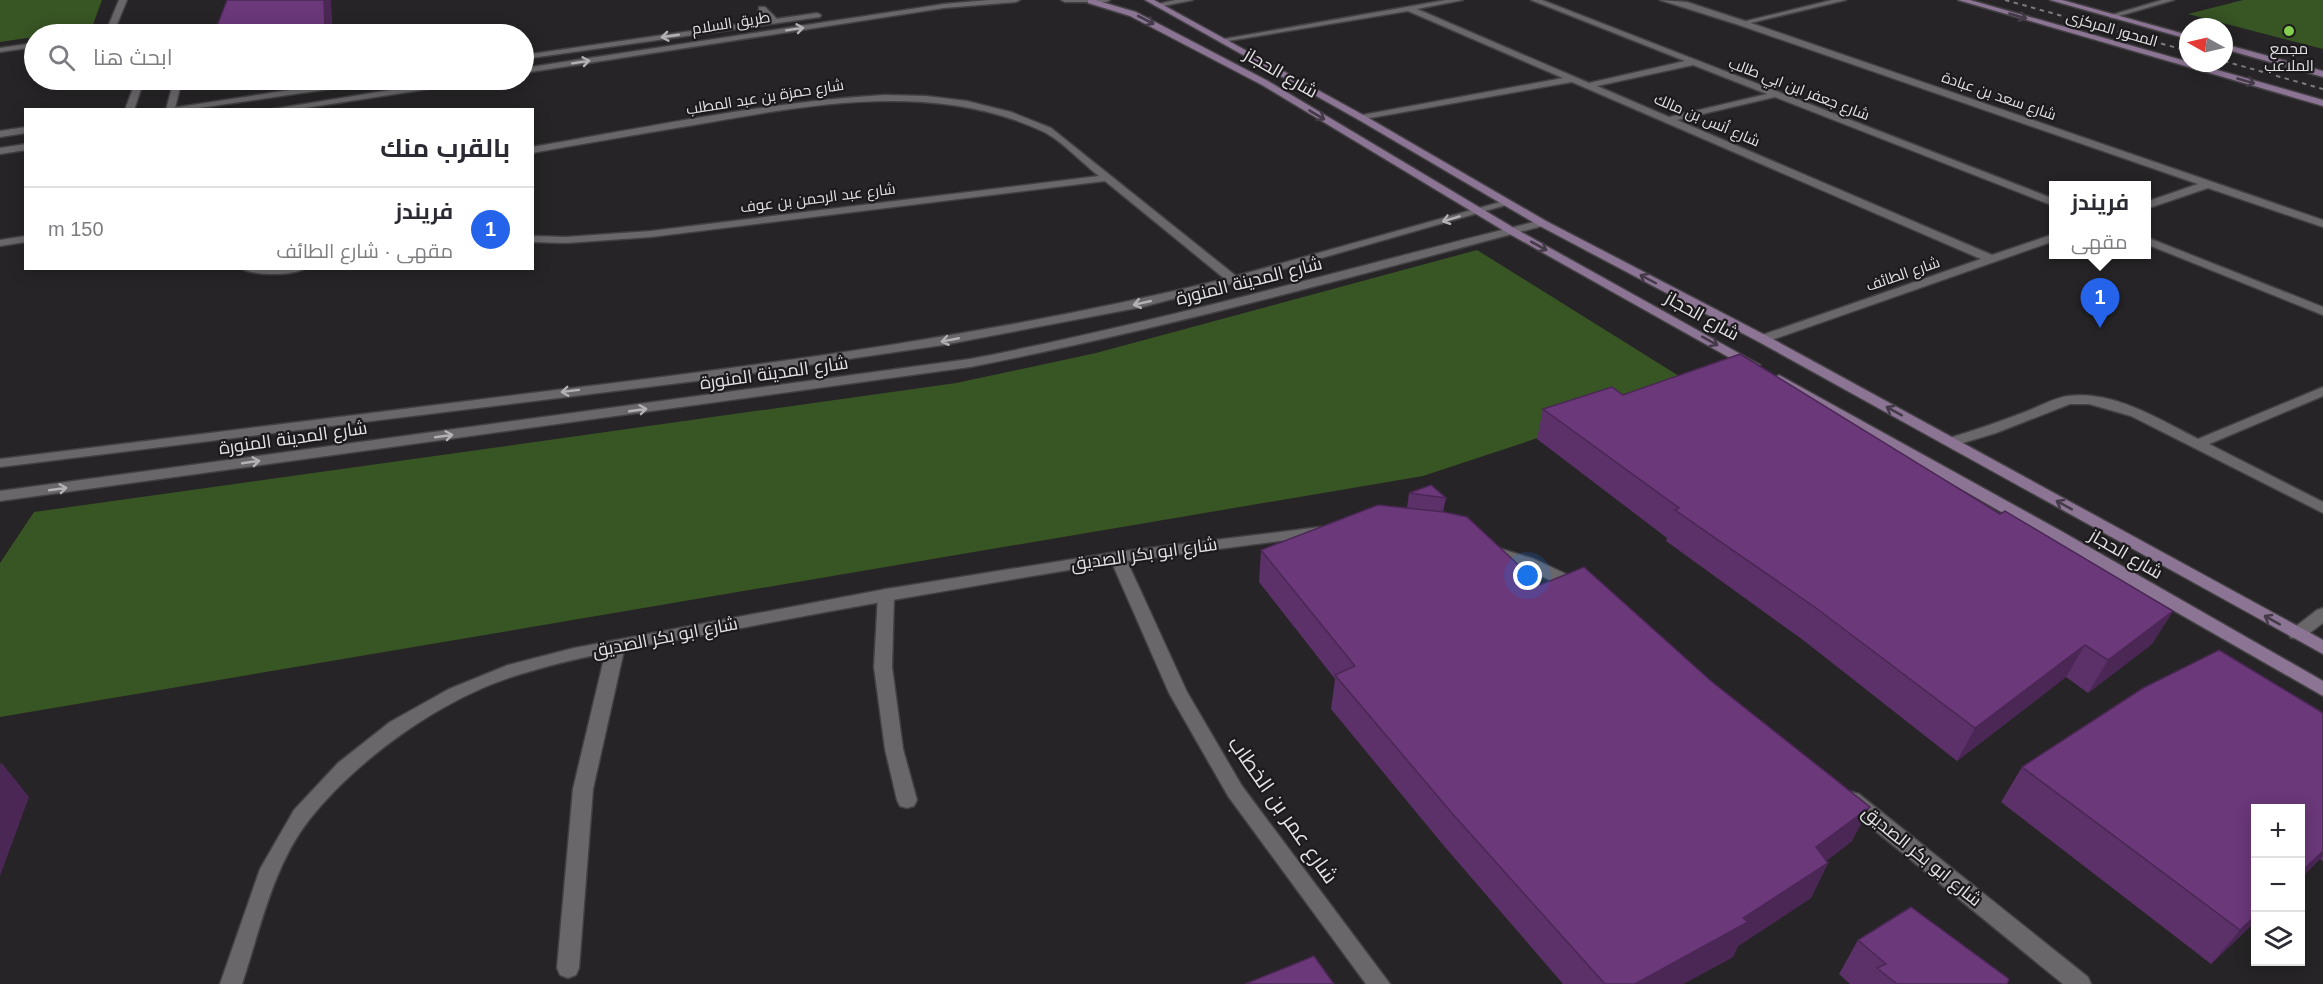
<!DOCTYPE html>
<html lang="ar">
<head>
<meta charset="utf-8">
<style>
	:root { --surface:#fff; --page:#f2f2f3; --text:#2b2b33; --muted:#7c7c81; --line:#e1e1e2; --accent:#2563eb }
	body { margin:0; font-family:Helvetica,Cairo,sans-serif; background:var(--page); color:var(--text); direction:rtl }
	.controls { position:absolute; right:18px; bottom:18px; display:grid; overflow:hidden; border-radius:0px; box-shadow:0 3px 15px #0003 }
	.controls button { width:54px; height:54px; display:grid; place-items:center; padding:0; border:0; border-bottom:2px solid var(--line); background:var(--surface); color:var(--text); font:30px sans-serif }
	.compass { position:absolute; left:2179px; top:18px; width:54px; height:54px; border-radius:50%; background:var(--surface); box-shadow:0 3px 15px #0003; rotate:278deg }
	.you { position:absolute; left:1528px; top:576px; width:21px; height:21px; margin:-15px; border:4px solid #fff; border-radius:50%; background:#1a73e8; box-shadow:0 0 0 9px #1a73e833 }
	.badge { display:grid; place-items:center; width:39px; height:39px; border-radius:50%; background:var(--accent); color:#fff; font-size:20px; font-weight:700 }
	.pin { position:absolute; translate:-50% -50px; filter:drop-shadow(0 2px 3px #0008) }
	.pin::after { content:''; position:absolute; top:32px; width:21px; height:18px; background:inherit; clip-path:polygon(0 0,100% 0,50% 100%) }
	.popup { position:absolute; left:2049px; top:181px; width:102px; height:78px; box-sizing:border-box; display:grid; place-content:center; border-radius:0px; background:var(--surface); filter:drop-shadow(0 2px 4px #0005); font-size:20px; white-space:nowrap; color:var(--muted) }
	.popup b { font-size:22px; color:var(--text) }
	.popup::after { content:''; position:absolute; left:50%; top:100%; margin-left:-12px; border:12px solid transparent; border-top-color:var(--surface) }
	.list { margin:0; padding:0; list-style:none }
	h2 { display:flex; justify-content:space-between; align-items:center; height:78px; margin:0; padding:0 24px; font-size:26px }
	h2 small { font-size:20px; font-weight:400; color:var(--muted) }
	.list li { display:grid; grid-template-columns:39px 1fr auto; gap:18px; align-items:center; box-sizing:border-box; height:84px; padding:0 24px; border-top:2px solid var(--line) }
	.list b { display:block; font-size:22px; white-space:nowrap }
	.list p { margin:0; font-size:20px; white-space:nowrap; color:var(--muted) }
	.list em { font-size:20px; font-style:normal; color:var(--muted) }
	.icon { flex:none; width:33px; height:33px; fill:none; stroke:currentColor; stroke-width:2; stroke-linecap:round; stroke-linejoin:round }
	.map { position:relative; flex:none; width:2323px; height:984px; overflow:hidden; direction:ltr }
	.search { position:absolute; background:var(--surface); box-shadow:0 3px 15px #0003; left:24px; top:24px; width:510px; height:66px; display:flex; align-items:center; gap:15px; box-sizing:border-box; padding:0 21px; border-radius:33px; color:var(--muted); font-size:22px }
	.panel { position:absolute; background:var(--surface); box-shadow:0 3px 15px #0003; left:24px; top:108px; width:510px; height:162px; border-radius:0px; direction:rtl }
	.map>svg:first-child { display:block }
	.green { fill:#385524 }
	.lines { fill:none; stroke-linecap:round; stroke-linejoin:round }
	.lane-casing { stroke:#424042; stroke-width:3 }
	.street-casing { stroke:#424042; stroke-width:3 }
	.secondary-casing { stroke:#424042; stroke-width:3 }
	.lane { fill:#69676a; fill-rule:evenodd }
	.street { fill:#69676a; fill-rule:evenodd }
	.secondary { fill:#8c7494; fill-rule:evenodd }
	.rail { stroke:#7d7b7d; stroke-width:2; stroke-dasharray:4.5 4.5; stroke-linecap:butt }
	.wall { fill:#5c3069 }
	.shaded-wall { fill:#4b2755 }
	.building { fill:#6b387a; stroke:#4b2755; stroke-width:1.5 }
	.oneway { stroke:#433a47 }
	.oneway2 { stroke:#b3b1b3 }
	.poi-dot { fill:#84cf4d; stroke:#1c1a1d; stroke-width:2 }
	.labels { text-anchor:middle; stroke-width:4.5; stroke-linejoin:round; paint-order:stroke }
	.far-street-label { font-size:15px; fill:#e4e3e4; stroke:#1c1a1d }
	.far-poi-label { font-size:15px; fill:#e4e3e4; stroke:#1c1a1d }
	.street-label { font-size:18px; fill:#e4e3e4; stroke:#1c1a1d }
	.near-street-label { font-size:21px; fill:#e4e3e4; stroke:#1c1a1d }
</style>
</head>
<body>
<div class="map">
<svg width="2323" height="984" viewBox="0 0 2323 984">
	<rect width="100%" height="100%" fill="#262426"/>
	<g class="green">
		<path d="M 0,0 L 102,0 L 91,30 L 34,34 L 34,37 L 0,42 Z"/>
		<path d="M 2243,0 L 2323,0 L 2323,49 L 2188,14 Z"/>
		<path d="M 1477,250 L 1695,386 L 1423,476 L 0,717 L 0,563 L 34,512 L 956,383 L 1096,353 Z"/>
	</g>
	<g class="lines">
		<defs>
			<g id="lane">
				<path d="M 1175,0 L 1193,0 L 1158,7 L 1154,5 Z"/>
				<path d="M 1832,0 L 1846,0 L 1742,25 L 1738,23 Z"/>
				<path d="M 2162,0 L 2174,0 L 2112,18 L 2108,16 Z"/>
				<path d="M 759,7 L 765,7 L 777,19 L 777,23 L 771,23 L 759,11 Z"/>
				<path d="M 136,80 L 144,80 L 134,110 L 125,110 Z"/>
				<path d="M 174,80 L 182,80 L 175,108 L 166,110 Z"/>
				<path d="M 2323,387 L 2323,396 L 2209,444 L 2323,502 L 2323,513 L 2131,416 L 2089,404 L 2070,404 L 1996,433 L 1956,445 L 1951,446 L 1944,442 L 1946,439 C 1973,431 1999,422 2025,412 C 2038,407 2054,398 2068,396 C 2113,390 2159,419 2198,439 Z"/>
				<path d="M 886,589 L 892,591 L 894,595 L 892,667 L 903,749 L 917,800 L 914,806 L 907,808 L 900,806 L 897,800 L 885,749 L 874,667 L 878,595 L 880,591 Z"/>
				<path d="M 616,640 L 622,642 L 625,646 L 593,789 L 579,968 L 576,975 L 568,978 L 560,975 L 557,968 L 573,789 L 607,646 L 610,642 Z"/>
			</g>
			<g id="street">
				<path d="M 119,0 L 127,0 L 113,34 L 105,34 Z"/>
				<path d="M 989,0 L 1020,0 L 1016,2 L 944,8 L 524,73 L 524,68 L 944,4 Z"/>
				<path d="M 1061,0 L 1110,0 L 1106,2 L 1065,2 Z"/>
				<path d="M 1446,0 L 1463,0 L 1417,9 L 1589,83 L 1685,61 L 1531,0 L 1542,0 L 2054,199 L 2054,206 L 1775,97 L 1677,120 L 1992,255 L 2054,234 L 2054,241 L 1763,343 L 1757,339 L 1759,336 L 1981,259 L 1572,82 L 1359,120 L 1357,118 L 1362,115 L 1563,78 L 1408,11 L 1222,42 L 1218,40 ZM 1693,65 L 1767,94 L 1669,117 L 1597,86 Z"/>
				<path d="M 1660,0 L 1687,2 L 1745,21 L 2323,220 L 2323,227 L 2208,188 L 2146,209 L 2146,202 L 2198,184 L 1739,25 Z"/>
				<path d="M 817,13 L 821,15 L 820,17 L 524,59 L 524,55 Z"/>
				<path d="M 34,43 L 34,47 L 0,52 L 0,48 Z"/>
				<path d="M 356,80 L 375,80 L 371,83 L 185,110 L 159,110 Z"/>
				<path d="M 453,80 L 471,80 L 467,83 L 292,110 L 267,110 Z"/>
				<path d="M 884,95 L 926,96 L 967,101 L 1011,112 L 1051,128 L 1236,276 L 1504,201 L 1513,203 L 1238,282 L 1142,307 L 943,345 L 720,378 L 0,467 L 0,459 C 185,436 371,413 556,390 C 781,363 1005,333 1225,279 L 1105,181 L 651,237 L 566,243 L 532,242 L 532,236 L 566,237 L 651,231 L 1099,176 C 1082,163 1060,139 1042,131 C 932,80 808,105 694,125 C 640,134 586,143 532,153 L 532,147 C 649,127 766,102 884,95 Z"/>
				<path d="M 26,127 L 26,133 L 0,137 L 0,131 Z"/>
				<path d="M 26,144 L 26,150 L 0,154 L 0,148 Z"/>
				<path d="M 1542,220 L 1546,221 L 1546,225 C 1355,276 1164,329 970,367 L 0,501 L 0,491 L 970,359 C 1163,322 1351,267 1542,220 Z"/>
				<path d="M 26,236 L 26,242 L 0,246 L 0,240 Z"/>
				<path d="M 2146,237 L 2323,307 L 2323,315 L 2146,244 Z"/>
				<path d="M 241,268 L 305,268 C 294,276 252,276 241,268 Z"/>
				<path d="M 1320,527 L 1326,529 L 1328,532 L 1326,535 L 1127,561 L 1187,692 L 1242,786 L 1390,984 L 1366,984 L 1228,796 L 1169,693 L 1112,563 C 995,582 878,602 762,624 C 682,640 599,650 521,674 C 444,697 359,757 309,820 C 273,866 260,930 242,984 L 220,984 L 260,869 L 294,810 L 338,763 L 390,722 L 449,689 L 508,665 L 574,648 L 886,589 L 1117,552 Z"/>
				<path d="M 1492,546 L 1534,559 L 1581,581 L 1583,585 L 1581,589 L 1569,589 L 1522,567 L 1486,555 L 1484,551 Z"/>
				<path d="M 2323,608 L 2323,623 L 2303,638 L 2291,638 L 2288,634 L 2291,630 L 2317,610 Z"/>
				<path d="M 1852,792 L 1859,794 L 2088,977 L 2091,984 L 2063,984 L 1845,806 L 1842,800 L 1845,794 Z"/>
			</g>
			<g id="secondary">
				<path d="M 1088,0 L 1095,0 L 1136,12 L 1268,81 L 1514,228 L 1760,365 L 1753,369 L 1748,368 L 1506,232 L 1262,85 L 1130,16 L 1088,3 Z"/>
				<path d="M 1145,0 L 1154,0 L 1365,116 L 1546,221 L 1767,336 L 2323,640 L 2323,654 L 1759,342 L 1538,225 L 1359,120 Z"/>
				<path d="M 1958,0 L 1970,0 L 2323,100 L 2323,106 Z"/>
				<path d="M 2050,0 L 2062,0 L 2188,35 L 2188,39 Z"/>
				<path d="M 2224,44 L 2323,71 L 2323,77 L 2224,49 Z"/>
				<path d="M 1779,375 L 2061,531 L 2323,681 L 2323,696 L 1774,382 L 1772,379 Z"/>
			</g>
		</defs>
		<use href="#lane" class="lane-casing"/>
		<use href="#street" class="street-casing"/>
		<use href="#secondary" class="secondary-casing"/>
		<use href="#lane" class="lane"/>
		<use href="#street" class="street"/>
		<use href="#secondary" class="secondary"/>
		<g class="rail">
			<path d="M 2005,0 L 2188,51"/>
			<path d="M 2224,61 L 2323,89"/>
		</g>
	</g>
	<g class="wall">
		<path d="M 1623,395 L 2000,514 L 2173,611 L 2152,644 L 2088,693 L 2066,677 L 1957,761 L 1803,640 L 1666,541 L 1667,538 L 1537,439 L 1543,409 Z"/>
		<path d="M 1409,493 L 1446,498 L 1443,512 L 1540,585 L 1852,841 L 1826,861 L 1828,863 L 1811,898 L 1738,946 L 1733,957 L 1683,984 L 1563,984 L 1444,846 L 1331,709 L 1335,679 L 1259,582 L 1261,550 L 1407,508 Z"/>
		<path d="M 2323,713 L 2323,861 L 2320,859 L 2301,878 L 2301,808 L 2256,921 L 2211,964 L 2001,802 L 2022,767 Z"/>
		<path d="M 1858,940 L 2007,984 L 1850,984 L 1839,974 Z"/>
	</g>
	<g class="shaded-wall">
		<path d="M 324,0 L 331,0 L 333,34 L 287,34 Z"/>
		<path d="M 2173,611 L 2152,644 L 2088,693 L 2108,660 Z"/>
		<path d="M 2085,645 L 2066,677 L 1957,761 L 1975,728 Z"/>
		<path d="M 1,762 L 29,797 L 0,876 L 0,766 Z"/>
		<path d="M 1870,807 L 1852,841 L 1802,880 L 1828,863 L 1811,898 L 1738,946 L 1733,957 L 1683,984 L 1635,984 L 1743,918 L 1816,847 Z"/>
		<path d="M 2323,851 L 2323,856 L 2301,878 L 2301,872 Z"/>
		<path d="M 2256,915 L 2256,921 L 2211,964 L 2240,930 Z"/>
	</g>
	<g class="building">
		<path d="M 227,0 L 324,0 L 325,29 L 287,34 L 214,34 Z"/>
		<path d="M 1740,354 L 2000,514 L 2005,511 L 2173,611 L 2108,660 L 2085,645 L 1975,728 L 1816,608 L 1675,510 L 1679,508 L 1543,409 L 1612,387 L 1623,395 Z"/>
		<path d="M 1431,485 L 1446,498 L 1409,493 Z"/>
		<path d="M 1378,505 L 1444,512 L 1467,517 L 1540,585 L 1584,567 L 1711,681 L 1870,807 L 1816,847 L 1828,863 L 1743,918 L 1748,922 L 1635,984 L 1605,984 L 1451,812 L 1335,675 L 1355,666 L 1261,550 Z"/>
		<path d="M 2219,650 L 2323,713 L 2323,851 L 2301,872 L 2301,808 L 2256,808 L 2256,915 L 2240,930 L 2022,767 L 2143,688 Z"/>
		<path d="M 1911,907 L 2009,979 L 2007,984 L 1897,984 L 1877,968 L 1886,964 L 1858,940 Z"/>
		<path d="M 1314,956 L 1334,984 L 1245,984 Z"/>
	</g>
	<defs><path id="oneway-shaft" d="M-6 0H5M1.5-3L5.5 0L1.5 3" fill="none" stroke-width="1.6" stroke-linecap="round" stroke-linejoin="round" transform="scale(1.5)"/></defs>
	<g class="oneway">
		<use href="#oneway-shaft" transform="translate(2018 16) rotate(16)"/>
		<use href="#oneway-shaft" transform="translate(1146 20) rotate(27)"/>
		<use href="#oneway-shaft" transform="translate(2246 81) rotate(16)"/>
		<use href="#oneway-shaft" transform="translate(1317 115) rotate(31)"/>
		<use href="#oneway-shaft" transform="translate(1539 246) rotate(29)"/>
		<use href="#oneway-shaft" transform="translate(1648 279) rotate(-152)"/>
		<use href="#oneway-shaft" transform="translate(1710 341) rotate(29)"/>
		<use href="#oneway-shaft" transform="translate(1894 411) rotate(-151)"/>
		<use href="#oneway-shaft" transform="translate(2064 505) rotate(-151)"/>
		<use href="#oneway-shaft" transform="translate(2272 620) rotate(-151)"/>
	</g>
	<g class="oneway2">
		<use href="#oneway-shaft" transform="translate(795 29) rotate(-9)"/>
		<use href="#oneway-shaft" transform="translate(670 36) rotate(172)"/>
		<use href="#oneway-shaft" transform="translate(581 62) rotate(-9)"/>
		<use href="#oneway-shaft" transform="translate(1451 219) rotate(163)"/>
		<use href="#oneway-shaft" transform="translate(1142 303) rotate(167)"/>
		<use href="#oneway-shaft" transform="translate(950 340) rotate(169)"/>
		<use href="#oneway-shaft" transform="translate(570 391) rotate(173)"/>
		<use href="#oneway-shaft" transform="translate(638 410) rotate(-8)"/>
		<use href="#oneway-shaft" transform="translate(444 436) rotate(-8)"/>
		<use href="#oneway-shaft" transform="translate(251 462) rotate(-8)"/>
		<use href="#oneway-shaft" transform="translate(58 489) rotate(-8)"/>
	</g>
	<circle class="poi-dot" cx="2289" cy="31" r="6"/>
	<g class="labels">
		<g class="far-street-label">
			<text transform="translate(731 23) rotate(-9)" y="5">طريق السلام</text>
			<text transform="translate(2112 29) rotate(16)" y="5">المحور المركزى</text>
			<text transform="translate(1799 89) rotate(21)" y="5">شارع جعفر ابن ابي طالب</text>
			<text transform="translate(1999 96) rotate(19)" y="5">شارع سعد بن عبادة</text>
			<text transform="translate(765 97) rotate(-9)" y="5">شارع حمزة بن عبد المطلب</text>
			<text transform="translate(1707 120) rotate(23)" y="5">شارع أنس بن مالك</text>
			<text transform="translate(818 198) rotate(-7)" y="5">شارع عبد الرحمن بن عوف</text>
			<text transform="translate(1903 274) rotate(-19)" y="5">شارع الطائف</text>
		</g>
		<g class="far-poi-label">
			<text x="2289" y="54">مجمع<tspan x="2289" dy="17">الملاعب</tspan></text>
		</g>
		<g class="street-label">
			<text transform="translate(1281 73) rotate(30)" y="6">شارع الحجاز</text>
			<text transform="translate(1249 281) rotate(-14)" y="6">شارع المدينة المنورة</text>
			<text transform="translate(1702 316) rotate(29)" y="6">شارع الحجاز</text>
			<text transform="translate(774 373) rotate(-8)" y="6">شارع المدينة المنورة</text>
			<text transform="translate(293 438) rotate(-8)" y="6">شارع المدينة المنورة</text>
			<text transform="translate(1144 554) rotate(-8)" y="6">شارع ابو بكر الصديق</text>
			<text transform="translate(2126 554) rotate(30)" y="6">شارع الحجاز</text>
			<text transform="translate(665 637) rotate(-11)" y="6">شارع ابو بكر الصديق</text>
			<text transform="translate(1922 856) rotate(39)" y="6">شارع ابو بكر الصديق</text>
		</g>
		<g class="near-street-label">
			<text transform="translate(1283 810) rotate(55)" y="7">شارع عمر بن الخطاب</text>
		</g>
	</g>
</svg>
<div class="controls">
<button>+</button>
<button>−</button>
<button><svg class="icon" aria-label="layers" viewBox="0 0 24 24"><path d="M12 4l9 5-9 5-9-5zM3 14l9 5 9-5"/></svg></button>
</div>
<svg class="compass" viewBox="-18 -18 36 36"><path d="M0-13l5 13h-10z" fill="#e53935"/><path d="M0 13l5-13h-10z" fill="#7c7c81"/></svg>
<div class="you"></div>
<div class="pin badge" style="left:2100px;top:328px">1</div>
<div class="popup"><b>فريندز</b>مقهى</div>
<div class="search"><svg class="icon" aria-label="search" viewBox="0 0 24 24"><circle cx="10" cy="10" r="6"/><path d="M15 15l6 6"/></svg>ابحث هنا</div>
<section class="panel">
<h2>بالقرب منك<small></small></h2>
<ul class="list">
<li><span class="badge">1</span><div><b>فريندز</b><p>مقهى · شارع الطائف</p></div><em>150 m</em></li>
</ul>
</section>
</div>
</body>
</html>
